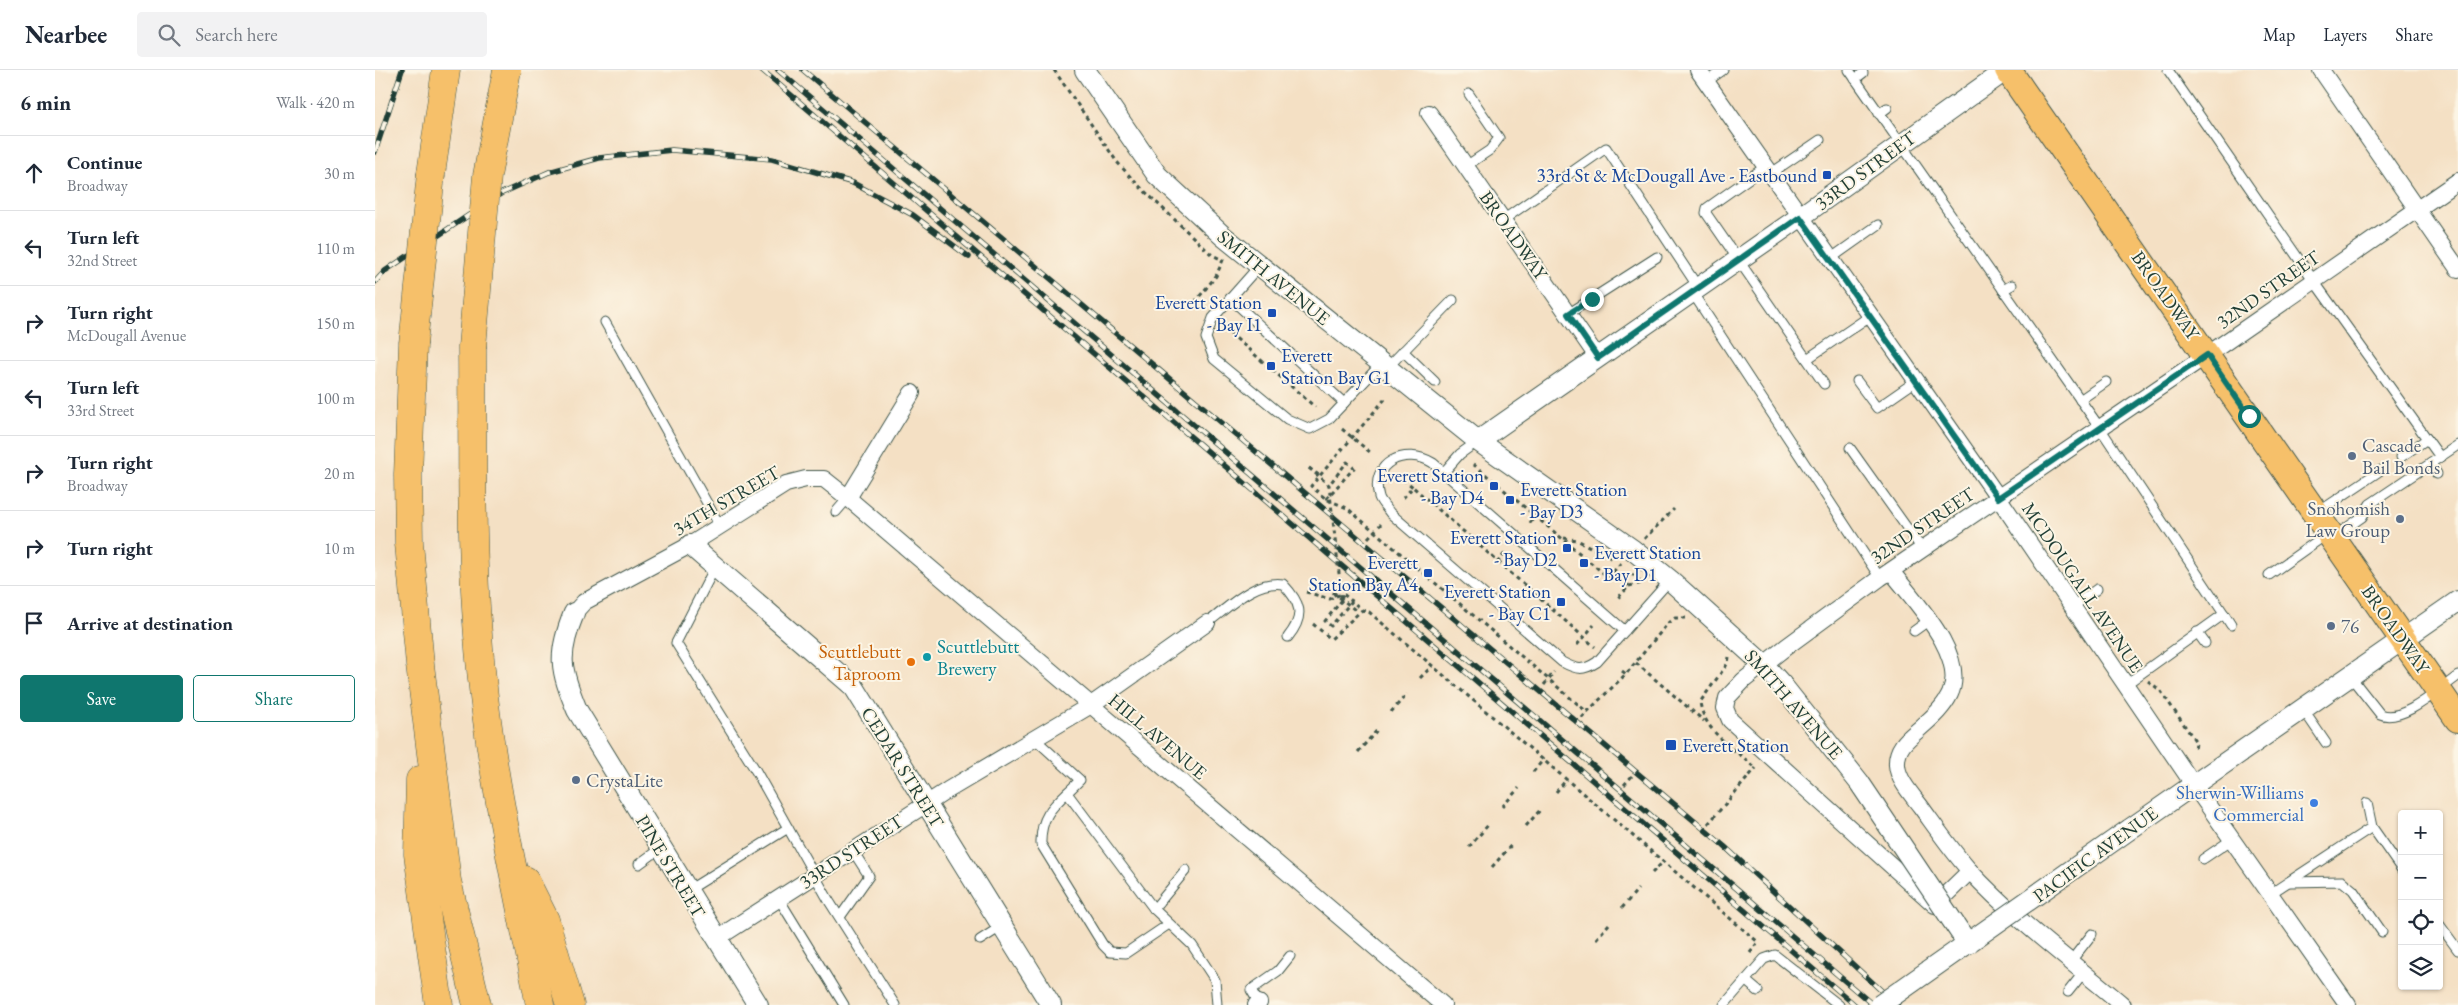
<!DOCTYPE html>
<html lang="en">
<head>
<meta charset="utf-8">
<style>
	:root { --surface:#fff; --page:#f2f2f3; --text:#1f2937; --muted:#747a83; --line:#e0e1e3; --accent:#0f766e }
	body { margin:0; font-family:"EB Garamond",serif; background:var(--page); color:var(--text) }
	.controls { position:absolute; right:15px; bottom:15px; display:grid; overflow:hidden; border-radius:5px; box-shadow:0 1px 4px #0004 }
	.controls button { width:45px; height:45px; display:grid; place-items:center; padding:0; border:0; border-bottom:1px solid var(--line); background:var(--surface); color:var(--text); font:25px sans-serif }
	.stop { position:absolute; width:15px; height:15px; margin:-11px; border:4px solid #0f766e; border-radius:50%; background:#fff }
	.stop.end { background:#0f766e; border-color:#fff; box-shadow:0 1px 5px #0008 }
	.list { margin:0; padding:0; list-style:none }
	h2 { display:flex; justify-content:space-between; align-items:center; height:65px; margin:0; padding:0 20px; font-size:21px }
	h2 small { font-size:16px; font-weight:400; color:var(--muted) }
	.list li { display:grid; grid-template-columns:32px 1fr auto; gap:15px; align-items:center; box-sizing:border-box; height:75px; padding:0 20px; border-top:1px solid var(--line) }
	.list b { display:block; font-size:19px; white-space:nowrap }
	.list p { margin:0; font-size:16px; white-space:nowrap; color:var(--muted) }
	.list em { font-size:16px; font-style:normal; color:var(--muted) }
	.actions { display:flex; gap:10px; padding:15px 20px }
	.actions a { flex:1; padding:11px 0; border:1px solid var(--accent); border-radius:5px; text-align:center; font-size:18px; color:var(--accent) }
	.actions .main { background:var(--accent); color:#fff }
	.icon { flex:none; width:28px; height:28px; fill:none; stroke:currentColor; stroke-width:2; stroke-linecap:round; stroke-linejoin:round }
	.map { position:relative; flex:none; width:2083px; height:935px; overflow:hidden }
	header { display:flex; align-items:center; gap:30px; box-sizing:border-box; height:70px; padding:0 25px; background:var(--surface); border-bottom:1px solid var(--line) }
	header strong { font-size:24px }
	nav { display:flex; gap:28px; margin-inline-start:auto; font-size:18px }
	.search { width:350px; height:45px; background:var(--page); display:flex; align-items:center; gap:12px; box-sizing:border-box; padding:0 18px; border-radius:5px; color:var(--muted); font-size:19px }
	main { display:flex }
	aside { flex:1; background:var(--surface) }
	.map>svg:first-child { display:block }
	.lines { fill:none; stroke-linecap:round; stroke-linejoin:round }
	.service-casing { stroke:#3f554a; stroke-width:11 }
	.minor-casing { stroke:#3f554a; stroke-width:18 }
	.tertiary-casing { stroke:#3f554a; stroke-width:22 }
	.primary-casing { stroke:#3f554a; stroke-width:28 }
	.motorway-casing { stroke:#3f554a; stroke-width:29 }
	.path { stroke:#3f554a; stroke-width:3; stroke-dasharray:4 4; stroke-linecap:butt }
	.service { stroke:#fff; stroke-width:9 }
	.minor { stroke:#fff; stroke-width:16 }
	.tertiary { stroke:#fff; stroke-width:20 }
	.primary { stroke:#f6c06b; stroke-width:26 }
	.motorway { stroke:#f6c06b; stroke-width:28 }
	.rail-casing { stroke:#1f3d34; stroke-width:5.5 }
	.rail { stroke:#fcf5e5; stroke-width:4; stroke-dasharray:11; stroke-linecap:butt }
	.tertiary-bridge-casing { stroke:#3f554a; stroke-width:22; stroke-linecap:butt }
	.motorway-bridge-casing { stroke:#3f554a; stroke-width:29; stroke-linecap:butt }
	.path-bridge { stroke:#3f554a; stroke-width:3; stroke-dasharray:4 4; stroke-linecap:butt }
	.tertiary-bridge { stroke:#fff; stroke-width:20 }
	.motorway-bridge { stroke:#f6c06b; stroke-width:28 }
	.route { stroke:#0f766e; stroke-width:6 }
	.transit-dot { fill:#1a4fb4; stroke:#fcf5e5; stroke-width:2 }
	.service-dot { fill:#5c6f8a; stroke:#fcf5e5; stroke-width:2 }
	.culture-dot { fill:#0f9aa8; stroke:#fcf5e5; stroke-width:2 }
	.food-dot { fill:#e8710a; stroke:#fcf5e5; stroke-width:2 }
	.shop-dot { fill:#3f7fe0; stroke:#fcf5e5; stroke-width:2 }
	.labels { text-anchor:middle; stroke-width:4; stroke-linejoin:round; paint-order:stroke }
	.street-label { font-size:19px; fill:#1f3d34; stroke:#fcf5e5 }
	.transit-label { font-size:19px; fill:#164399; stroke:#fcf5e5; text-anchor:end }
	.service-label { font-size:19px; fill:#4e5e75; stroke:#fcf5e5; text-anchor:start }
	.culture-label { font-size:19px; fill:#0d838f; stroke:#fcf5e5; text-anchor:start }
	.food-label { font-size:19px; fill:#c56008; stroke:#fcf5e5; text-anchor:end }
	.shop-label { font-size:19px; fill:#366cbe; stroke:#fcf5e5; text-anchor:end }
</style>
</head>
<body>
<header>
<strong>Nearbee</strong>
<div class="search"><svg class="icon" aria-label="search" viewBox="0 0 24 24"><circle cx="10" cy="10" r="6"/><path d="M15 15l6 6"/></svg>Search here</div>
<nav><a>Map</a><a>Layers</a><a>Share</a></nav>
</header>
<main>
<aside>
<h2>6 min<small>Walk · 420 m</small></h2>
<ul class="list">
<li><svg class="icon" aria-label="ahead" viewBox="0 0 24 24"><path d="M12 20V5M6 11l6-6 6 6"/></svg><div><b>Continue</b><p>Broadway</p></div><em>30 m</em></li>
<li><svg class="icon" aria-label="left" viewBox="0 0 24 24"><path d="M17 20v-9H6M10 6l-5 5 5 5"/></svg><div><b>Turn left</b><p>32nd Street</p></div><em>110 m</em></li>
<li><svg class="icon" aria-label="right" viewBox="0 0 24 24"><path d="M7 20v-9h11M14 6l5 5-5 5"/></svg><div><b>Turn right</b><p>McDougall Avenue</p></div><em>150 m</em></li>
<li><svg class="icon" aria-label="left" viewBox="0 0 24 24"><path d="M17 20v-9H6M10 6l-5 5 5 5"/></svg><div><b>Turn left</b><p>33rd Street</p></div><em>100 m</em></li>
<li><svg class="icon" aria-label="right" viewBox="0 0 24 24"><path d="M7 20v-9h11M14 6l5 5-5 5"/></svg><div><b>Turn right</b><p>Broadway</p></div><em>20 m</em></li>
<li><svg class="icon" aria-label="right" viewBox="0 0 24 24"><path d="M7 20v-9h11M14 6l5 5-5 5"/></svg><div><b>Turn right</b></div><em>10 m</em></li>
<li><svg class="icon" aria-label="arrive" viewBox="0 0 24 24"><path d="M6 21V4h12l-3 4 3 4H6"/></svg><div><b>Arrive at destination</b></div></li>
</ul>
<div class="actions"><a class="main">Save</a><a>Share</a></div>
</aside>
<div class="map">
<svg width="2083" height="935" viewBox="0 0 2083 935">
	<rect width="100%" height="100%" fill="#fcf5e5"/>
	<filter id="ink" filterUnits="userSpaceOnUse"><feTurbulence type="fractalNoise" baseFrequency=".02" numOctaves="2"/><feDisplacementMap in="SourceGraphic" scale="10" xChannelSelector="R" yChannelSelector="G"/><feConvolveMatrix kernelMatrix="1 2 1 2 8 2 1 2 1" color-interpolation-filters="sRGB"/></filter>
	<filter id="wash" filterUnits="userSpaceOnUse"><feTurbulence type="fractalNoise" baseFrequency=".0096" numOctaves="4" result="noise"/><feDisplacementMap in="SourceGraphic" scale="20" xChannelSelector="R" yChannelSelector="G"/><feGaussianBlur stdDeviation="1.12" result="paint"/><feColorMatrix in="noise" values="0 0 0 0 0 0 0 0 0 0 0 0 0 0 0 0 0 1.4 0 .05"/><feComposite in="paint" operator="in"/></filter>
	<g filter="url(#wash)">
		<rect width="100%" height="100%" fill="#f4e0c4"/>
	</g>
	<g filter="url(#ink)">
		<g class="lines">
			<defs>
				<g id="service">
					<path d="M 1474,0 L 1725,358 L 1849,544 L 1750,615"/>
					<path d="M 1793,0 L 1939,211 L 2065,387"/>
					<path d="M 1480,9 L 1488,3"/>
					<path d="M 1331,12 L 1348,0"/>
					<path d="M 1504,44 L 1512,38"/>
					<path d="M 1091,96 L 1115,80 L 1124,68 L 1094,24"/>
					<path d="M 1390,97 L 1332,138 L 1331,143 L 1449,314"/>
					<path d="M 1395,104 L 1445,70"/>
					<path d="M 1128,150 L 1231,78 L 1323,217"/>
					<path d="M 1455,189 L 1503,155"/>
					<path d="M 884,196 L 838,248 L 831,268 L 839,289 L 912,349 L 935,359 L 954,349 L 1006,294"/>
					<path d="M 1628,220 L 1637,215"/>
					<path d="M 1317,222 L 1505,508"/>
					<path d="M 855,228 L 969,333"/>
					<path d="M 1193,244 L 1282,187"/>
					<path d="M 230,252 L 345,456"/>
					<path d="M 1028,281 L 1060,312"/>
					<path d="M 1432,289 L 1495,246"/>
					<path d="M 1012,298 L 1078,230"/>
					<path d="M 1482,311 L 1502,338 L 1541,311"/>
					<path d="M 1705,330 L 1731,312"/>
					<path d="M 1475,378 L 1547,479"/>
					<path d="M 2026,387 L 2052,369"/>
					<path d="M 2056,393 L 2062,404"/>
					<path d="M 1069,402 L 1085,384 L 1103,371"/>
					<path d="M 461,442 L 473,428"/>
					<path d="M 1942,443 L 2006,400"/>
					<path d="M 1960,466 L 1987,447 L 1995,434 L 2083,375"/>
					<path d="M 340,497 L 301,573 L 381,701 L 454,831 L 520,935"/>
					<path d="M 1894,505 L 1952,464"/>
					<path d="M 1697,537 L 1722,519"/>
					<path d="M 1849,544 L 1856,555"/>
					<path d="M 832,553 C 854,537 879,510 908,514 C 925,532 931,545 913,567"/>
					<path d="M 1250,561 L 1058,393 C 1031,376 994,392 1004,427 C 1006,433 1012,438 1015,443 L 1187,592 C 1202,600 1208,601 1222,592 L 1295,510"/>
					<path d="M 1539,561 L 1553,551"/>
					<path d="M 1822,562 L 1830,573"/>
					<path d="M 1975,606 L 2005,644 C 2027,654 2064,619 2083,606"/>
					<path d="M 1927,638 L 1951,673"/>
					<path d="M 659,668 L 705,710 C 684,732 665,741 666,774 L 728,875 L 735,882 L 751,883 L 794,854"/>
					<path d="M 692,723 L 779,839"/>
					<path d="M 1992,733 L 1997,757 L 2027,800"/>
					<path d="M 1828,789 L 1856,770"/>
					<path d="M 264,794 L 286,778"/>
					<path d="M 811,800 L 779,839 L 817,875 L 840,910 L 842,935"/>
					<path d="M 1915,812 L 1967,811 L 1978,820 L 2007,862"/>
					<path d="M 312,821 L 413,758"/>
					<path d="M 1895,824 L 1997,757"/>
					<path d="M 404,829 L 469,935"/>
					<path d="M 465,847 L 494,806 L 478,781"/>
					<path d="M 2064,854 L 2083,880"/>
					<path d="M 605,870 L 627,856"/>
					<path d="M 1696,891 L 1717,864"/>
					<path d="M 1370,910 L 1383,921"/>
					<path d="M 1693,922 L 1709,902"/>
					<path d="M 884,933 L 876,920 L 903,901 L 915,886"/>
					<path d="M 1349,935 L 1389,889 L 1400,885 L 1464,935"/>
				</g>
				<g id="minor">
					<path d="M 1323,0 L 1623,427 L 1818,714 L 1973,935"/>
					<path d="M 1946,0 L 2083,199"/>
					<path d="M 1054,43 L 1223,288"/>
					<path d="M 473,428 L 1068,935"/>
					<path d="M 1516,501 C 1538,530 1593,585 1575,624 C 1568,639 1554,650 1542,661 C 1531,670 1521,679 1522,695 C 1523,710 1537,725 1546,737 C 1562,759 1577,781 1594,800 C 1640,850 1697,892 1748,935"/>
					<path d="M 199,543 L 209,532 L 315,475 L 411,414 L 431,409 L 449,409 L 473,428 L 537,323"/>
					<path d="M 1595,801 L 1560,835 L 1355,650 L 1350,638 L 1352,628 L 1369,610 L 1411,577 L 1505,508 L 1832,285 L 2083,111"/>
					<path d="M 341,869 L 573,720 L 716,635 L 832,553"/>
					<path d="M 881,935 L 884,933"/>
				</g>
				<g id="tertiary">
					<path d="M 710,0 L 782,105 L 848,166 L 1103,371 L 1258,480 L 1295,510 L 1388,594 L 1407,615"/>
					<path d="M 1103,371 L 1425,147 L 1631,0"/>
					<path d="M 315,475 L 479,617 L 676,935"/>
					<path d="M 199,543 C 182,585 185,599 202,640 L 383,935"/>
					<path d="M 1755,759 L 2083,531"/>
				</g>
				<path id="primary" d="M 1633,0 L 2083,649"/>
				<g id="motorway">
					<path d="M 56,104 L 71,0"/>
					<path d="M 38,274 L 33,405 L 34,473 L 45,595 L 72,811 L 102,935"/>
					<path d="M 97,277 C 98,373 95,470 103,565 C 112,690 141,812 165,935"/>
					<path d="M 45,710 L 43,784 L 64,935"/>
					<path d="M 150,810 L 170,850 L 195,935"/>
				</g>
			</defs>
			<use href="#service" class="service-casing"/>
			<use href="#minor" class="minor-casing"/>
			<use href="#tertiary" class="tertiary-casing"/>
			<use href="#primary" class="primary-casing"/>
			<use href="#motorway" class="motorway-casing"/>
			<g class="path">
				<path d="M 679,0 L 742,92 L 762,114 L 837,185 L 848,190 L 841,206 L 820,232 L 824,235"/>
				<path d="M 849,258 L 940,337"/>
				<path d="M 1010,329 L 936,416 L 951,429 L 972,438 L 1212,642 L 1251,604 L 1294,552 L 1300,548 L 1311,548"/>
				<path d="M 967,359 L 996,383"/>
				<path d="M 1098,394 L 1233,507 L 1238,502 L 1254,516 L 1243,528"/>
				<path d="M 934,398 L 945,406"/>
				<path d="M 1028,409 L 1038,417"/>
				<path d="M 1028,428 L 1038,417 L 1220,577"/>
				<path d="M 951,429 L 979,398 L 972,392 L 954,415"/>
				<path d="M 1155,453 L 1161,445"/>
				<path d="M 993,468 L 1006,454"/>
				<path d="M 1189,468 L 1202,470 L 1238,489"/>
				<path d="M 1269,469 L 1299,439"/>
				<path d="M 1122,493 L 1131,482"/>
				<path d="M 1238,502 L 1247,492"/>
				<path d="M 1254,516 L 1267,513 L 1257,504"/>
				<path d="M 931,522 L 955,529 L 961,526 L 958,522"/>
				<path d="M 961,526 L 968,524 L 977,531"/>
				<path d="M 967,530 L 950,551 L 956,556 L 977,531 L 987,540 L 994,542 L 1383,872 L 1375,883"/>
				<path d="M 938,554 L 956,569 L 987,540"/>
				<path d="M 1202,575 L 1219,555"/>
				<path d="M 1354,587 L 1353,593 L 1325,632 C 1329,662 1359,679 1381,698"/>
				<path d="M 1261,593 L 1329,651"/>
				<path d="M 1247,601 L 1251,604"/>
				<path d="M 1045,608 L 1057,596"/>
				<path d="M 1773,611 L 1785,620 L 1821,672 L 1820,680"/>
				<path d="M 1169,615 L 1179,602"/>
				<path d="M 1016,642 L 1032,624"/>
				<path d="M 1207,648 L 1212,642"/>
				<path d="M 983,682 L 1003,659"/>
				<path d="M 1158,702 L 1169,689"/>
				<path d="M 1249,715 L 1265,697"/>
				<path d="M 1181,722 L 1192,709"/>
				<path d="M 1127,737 L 1144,718"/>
				<path d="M 1333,754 L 1381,698"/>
				<path d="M 1151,756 L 1166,739"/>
				<path d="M 1094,777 L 1114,754"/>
				<path d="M 1117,797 L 1138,773"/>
				<path d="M 1277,803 L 1289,791"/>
				<path d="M 1247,838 L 1263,819"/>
				<path d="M 1221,869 L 1234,854"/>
			</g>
			<use href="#service" class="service"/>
			<use href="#minor" class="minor"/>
			<use href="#tertiary" class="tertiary"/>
			<use href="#primary" class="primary"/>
			<use href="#motorway" class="motorway"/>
			<defs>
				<g id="rail">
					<path d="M 387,0 L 1480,935"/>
					<path d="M 403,0 L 1498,935"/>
					<path d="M 428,0 L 1349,776 L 1522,935"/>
					<path d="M 0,82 L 27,0"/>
					<path d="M 0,212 L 10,201 L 127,123 L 174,102 L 224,88 L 297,80 L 397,89 L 478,113 L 538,145 L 594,187"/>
				</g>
			</defs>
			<use href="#rail" class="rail-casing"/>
			<use href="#rail" class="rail"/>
			<defs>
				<g id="tertiary-bridge">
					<path d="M 1407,615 L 1484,712 L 1593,874"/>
					<path d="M 1505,935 L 1755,759"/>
				</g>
				<g id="motorway-bridge">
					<path d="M 38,274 L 56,104"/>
					<path d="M 97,277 L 112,106 L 132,0"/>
				</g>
			</defs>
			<use href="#tertiary-bridge" class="tertiary-bridge-casing"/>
			<use href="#motorway-bridge" class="motorway-bridge-casing"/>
			<g class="path-bridge">
				<path d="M 934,398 L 954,415 L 967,530"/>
				<path d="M 958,522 L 980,540"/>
			</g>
			<use href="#tertiary-bridge" class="tertiary-bridge"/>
			<use href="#motorway-bridge" class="motorway-bridge"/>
		</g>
	</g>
	<g class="lines" filter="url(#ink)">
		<path class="route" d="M 1217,229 L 1193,244 L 1223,288 L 1425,147 L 1623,428 L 1832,285 L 1874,346"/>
	</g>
	<g class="transit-dot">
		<rect x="1447" y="100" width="10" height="10" rx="2.5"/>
		<rect x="892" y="238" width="10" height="10" rx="2.5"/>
		<rect x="891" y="291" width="10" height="10" rx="2.5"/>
		<rect x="1114" y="411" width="10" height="10" rx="2.5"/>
		<rect x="1130" y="425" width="10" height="10" rx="2.5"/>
		<rect x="1187" y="473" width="10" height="10" rx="2.5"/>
		<rect x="1204" y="488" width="10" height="10" rx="2.5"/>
		<rect x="1048" y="498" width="10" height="10" rx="2.5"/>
		<rect x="1181" y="527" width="10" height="10" rx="2.5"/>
		<rect x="1290" y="669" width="12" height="12" rx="2.5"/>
	</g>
	<g class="service-dot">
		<circle cx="1977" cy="386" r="5"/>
		<circle cx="2025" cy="449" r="5"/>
		<circle cx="1956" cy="556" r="5"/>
		<circle cx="201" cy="710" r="5"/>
	</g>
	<circle class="culture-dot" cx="552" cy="587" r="5"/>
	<circle class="food-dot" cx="536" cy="592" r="5"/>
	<circle class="shop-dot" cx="1939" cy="733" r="5"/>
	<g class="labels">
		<g class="street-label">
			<text transform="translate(1490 100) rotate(-36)" y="7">33RD STREET</text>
			<text transform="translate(1139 165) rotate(55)" y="7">BROADWAY</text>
			<text transform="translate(899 207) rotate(39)" y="7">SMITH AVENUE</text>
			<text transform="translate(1893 219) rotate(-35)" y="7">32ND STREET</text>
			<text transform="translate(1791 225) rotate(55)" y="7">BROADWAY</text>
			<text transform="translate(351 430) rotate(-30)" y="7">34TH STREET</text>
			<text transform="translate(1547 455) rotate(-34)" y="7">32ND STREET</text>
			<text transform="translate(1708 517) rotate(56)" y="7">MCDOUGALL AVENUE</text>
			<text transform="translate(2021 559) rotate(55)" y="7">BROADWAY</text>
			<text transform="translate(1419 634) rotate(49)" y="7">SMITH AVENUE</text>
			<text transform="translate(783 666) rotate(40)" y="7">HILL AVENUE</text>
			<text transform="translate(528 697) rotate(58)" y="7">CEDAR STREET</text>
			<text transform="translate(476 781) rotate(-33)" y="7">33RD STREET</text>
			<text transform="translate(1720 784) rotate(-36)" y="7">PACIFIC AVENUE</text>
			<text transform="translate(296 796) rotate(59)" y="7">PINE STREET</text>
		</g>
		<g class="transit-label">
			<text x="1442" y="112">33rd St &amp; McDougall Ave - Eastbound</text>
			<text x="887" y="239">Everett Station<tspan x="887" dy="22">- Bay I1</tspan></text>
			<text x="906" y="292" text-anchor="start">Everett<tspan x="906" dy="22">Station Bay G1</tspan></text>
			<text x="1109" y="412">Everett Station<tspan x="1109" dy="22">- Bay D4</tspan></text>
			<text x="1145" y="426" text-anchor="start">Everett Station<tspan x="1145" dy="22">- Bay D3</tspan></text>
			<text x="1182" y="474">Everett Station<tspan x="1182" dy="22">- Bay D2</tspan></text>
			<text x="1219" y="489" text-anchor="start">Everett Station<tspan x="1219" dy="22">- Bay D1</tspan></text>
			<text x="1043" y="499">Everett<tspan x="1043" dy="22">Station Bay A4</tspan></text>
			<text x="1176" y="528">Everett Station<tspan x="1176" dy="22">- Bay C1</tspan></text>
			<text x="1307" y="682" text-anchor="start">Everett Station</text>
		</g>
		<g class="service-label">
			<text x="1987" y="382">Cascade<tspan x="1987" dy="22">Bail Bonds</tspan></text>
			<text x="2015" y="445" text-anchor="end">Snohomish<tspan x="2015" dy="22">Law Group</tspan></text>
			<text x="1966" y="563">76</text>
			<text x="211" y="717">CrystaLite</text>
		</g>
		<g class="culture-label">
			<text x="562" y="583">Scuttlebutt<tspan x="562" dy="22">Brewery</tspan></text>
		</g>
		<g class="food-label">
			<text x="526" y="588">Scuttlebutt<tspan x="526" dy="22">Taproom</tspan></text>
		</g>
		<g class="shop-label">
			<text x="1929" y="729">Sherwin-Williams<tspan x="1929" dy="22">Commercial</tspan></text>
		</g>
	</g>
</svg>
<div class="controls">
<button>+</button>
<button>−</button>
<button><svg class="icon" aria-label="locate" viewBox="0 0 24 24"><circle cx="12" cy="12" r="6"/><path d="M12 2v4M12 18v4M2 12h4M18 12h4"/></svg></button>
<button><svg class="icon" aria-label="layers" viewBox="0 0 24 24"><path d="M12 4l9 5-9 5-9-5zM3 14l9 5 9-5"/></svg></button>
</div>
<div class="stop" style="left:1874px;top:346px"></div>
<div class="stop end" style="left:1217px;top:229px"></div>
</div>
</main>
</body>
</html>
